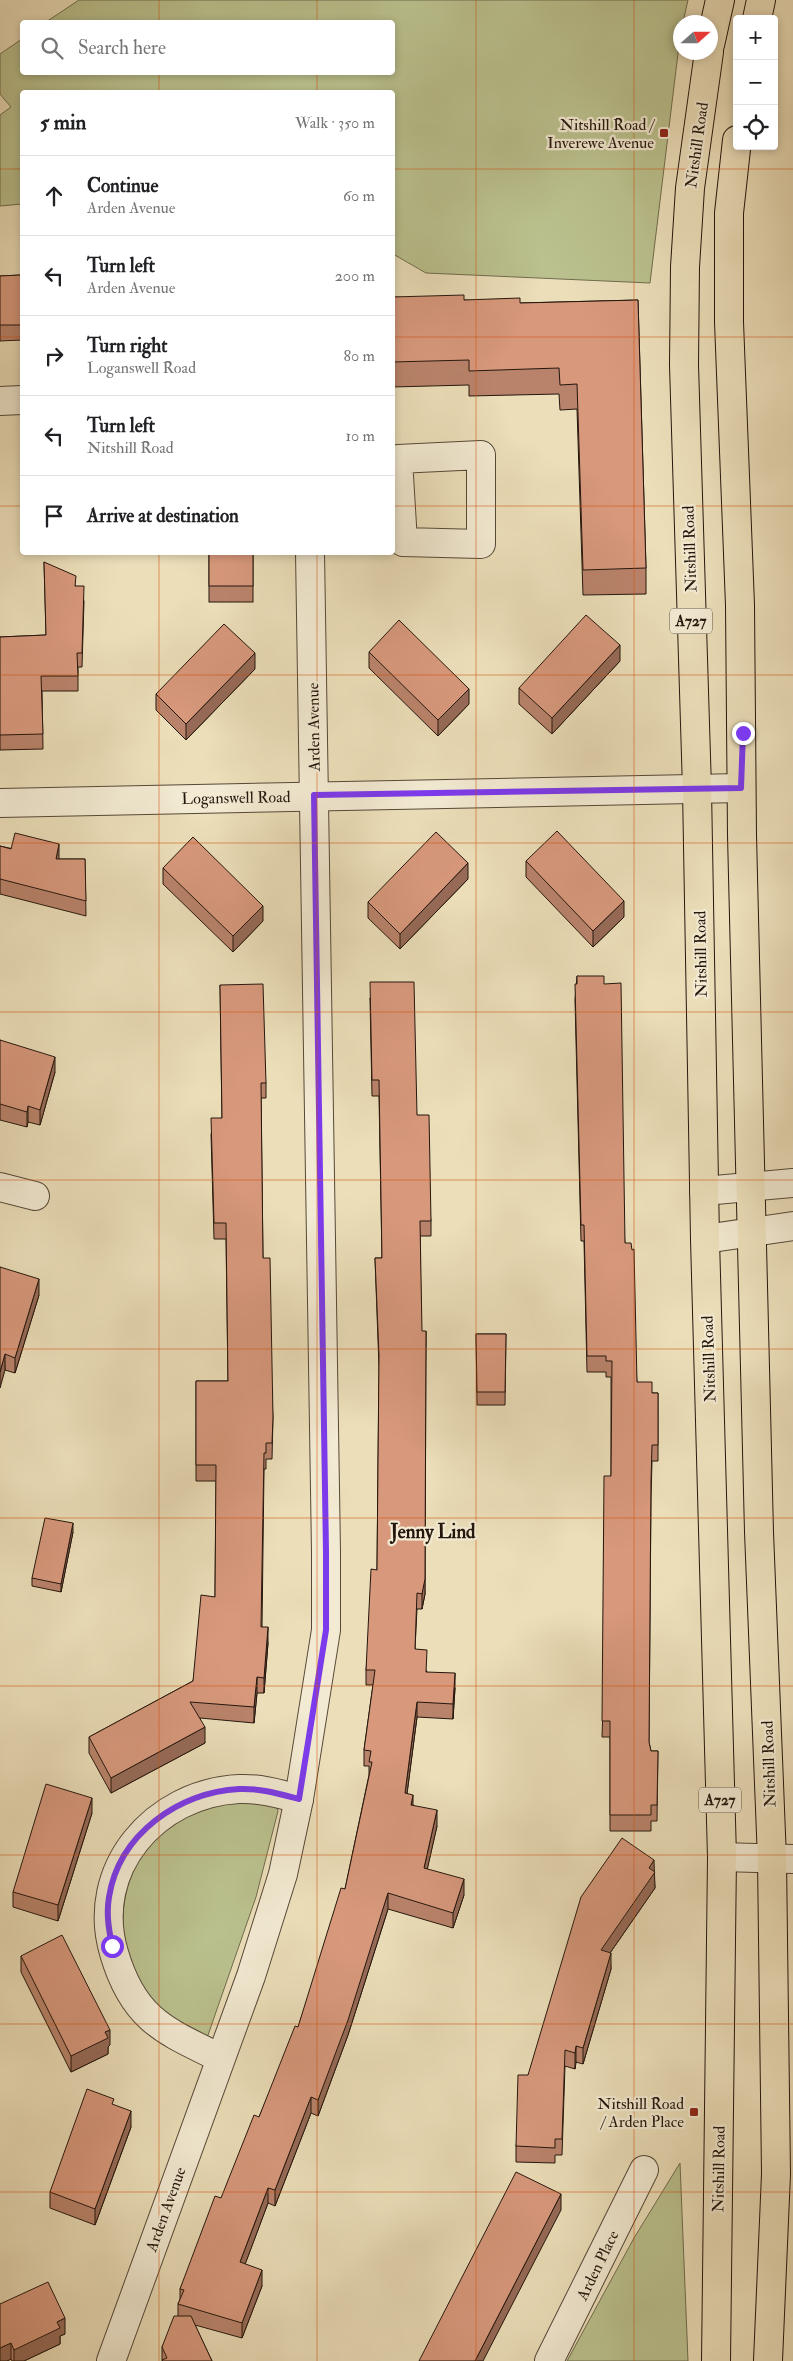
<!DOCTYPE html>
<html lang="en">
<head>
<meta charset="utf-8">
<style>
	:root { --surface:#fff; --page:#f2f2f2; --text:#202124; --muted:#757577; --line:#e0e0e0 }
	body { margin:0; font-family:"IM FELL Double Pica",serif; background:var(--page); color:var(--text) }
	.controls { position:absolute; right:15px; top:15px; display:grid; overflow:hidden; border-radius:5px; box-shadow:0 2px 8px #0003 }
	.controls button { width:45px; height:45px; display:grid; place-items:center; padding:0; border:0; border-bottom:1px solid var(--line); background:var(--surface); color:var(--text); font:25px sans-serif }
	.compass { position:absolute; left:673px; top:15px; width:45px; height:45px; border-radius:50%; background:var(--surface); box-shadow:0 2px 8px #0003; rotate:69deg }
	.stop { position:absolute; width:15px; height:15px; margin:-11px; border:4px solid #7c3aed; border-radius:50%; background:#fff }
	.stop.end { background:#7c3aed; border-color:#fff; box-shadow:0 1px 5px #0008 }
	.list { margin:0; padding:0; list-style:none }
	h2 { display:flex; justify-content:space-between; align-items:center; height:65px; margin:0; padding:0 20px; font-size:21px }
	h2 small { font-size:16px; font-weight:400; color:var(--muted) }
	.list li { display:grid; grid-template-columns:32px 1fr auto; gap:15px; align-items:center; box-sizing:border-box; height:80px; padding:0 20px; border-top:1px solid var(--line) }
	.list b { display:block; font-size:19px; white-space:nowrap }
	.list p { margin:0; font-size:16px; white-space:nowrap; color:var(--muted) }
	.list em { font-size:16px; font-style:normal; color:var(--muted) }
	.icon { flex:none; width:28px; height:28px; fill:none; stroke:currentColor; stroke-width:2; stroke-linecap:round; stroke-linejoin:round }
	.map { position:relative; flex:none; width:793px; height:2361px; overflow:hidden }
	.search { position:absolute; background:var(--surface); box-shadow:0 2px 8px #0003; left:20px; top:20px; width:375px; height:55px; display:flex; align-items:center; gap:12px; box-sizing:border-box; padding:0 18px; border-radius:5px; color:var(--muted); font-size:19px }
	.panel { position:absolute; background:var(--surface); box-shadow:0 2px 8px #0003; left:20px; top:90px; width:375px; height:465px; border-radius:5px }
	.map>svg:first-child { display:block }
	.green { fill:#bac18e; stroke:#706c4e }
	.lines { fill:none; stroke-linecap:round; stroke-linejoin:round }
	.minor-casing { stroke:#564838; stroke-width:30 }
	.major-casing { stroke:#25160d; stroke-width:30 }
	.minor { stroke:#f2ead2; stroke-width:28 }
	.major { stroke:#ebdeb9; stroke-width:28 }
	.wall { fill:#b9836b; stroke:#25160d }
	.shaded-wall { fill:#966a57; stroke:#25160d }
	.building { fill:#d7987c; stroke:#25160d }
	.route { stroke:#7c3aed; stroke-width:6 }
	.grid { fill:none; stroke:#d4520c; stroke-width:1; stroke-opacity:0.55 }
	.poi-dot { fill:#8f2418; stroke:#f2ead2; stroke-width:2 }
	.labels { text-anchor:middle; stroke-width:4.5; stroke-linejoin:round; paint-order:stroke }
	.shield { fill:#f2ead2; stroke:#625648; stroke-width:1 }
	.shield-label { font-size:15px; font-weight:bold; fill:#25160d }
	.poi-label { font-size:16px; fill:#25160d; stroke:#f2ead2; text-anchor:end }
	.street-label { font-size:16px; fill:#25160d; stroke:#f2ead2 }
	.quarter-label { font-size:19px; font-weight:bold; fill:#25160d; stroke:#f2ead2 }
</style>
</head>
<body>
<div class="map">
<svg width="793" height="2361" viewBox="0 0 793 2361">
	<rect width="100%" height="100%" fill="#ebdeb9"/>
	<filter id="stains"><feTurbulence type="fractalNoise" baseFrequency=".004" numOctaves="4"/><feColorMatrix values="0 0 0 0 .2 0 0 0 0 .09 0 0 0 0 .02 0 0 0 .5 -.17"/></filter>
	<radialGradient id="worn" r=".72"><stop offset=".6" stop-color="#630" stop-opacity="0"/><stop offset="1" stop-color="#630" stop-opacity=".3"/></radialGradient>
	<g class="green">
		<path d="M 79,0 L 688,0 L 683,22 L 680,22 L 680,37 L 650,283 L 426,273 L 393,254 L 392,92 L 22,92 L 22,204 L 0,206 L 0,115 L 11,107 L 0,94 L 0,54 L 22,39 L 22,72 L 392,72 L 392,22 L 46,22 Z"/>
		<path d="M 241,1798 L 275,1802 L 278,1811 L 256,1897 L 207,2038 C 187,2028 166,2019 151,2000 C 105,1945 117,1859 176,1819 C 195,1806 218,1802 241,1798 Z"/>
		<path d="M 680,2163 L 688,2361 L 567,2361 L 634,2238 Z"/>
	</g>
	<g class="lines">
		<defs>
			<g id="minor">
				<path d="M 0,401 L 22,400"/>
				<path d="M 481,455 L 481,544 L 403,542 L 398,459 Z"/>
				<path d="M 0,803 L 741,788"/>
				<path d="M 0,1187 L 35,1196"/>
				<path d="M 704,1191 L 793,1183"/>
				<path d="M 705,1239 L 793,1226"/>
				<path d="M 722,1857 L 793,1859"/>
				<path d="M 220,2058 C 197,2046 171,2036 151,2018 C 132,2001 121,1977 114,1953 C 89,1869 155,1793 239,1789 C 260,1788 280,1794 299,1799"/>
				<path d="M 111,2361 L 251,1976 L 283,1874 L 299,1799 L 326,1630 L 326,1552 L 310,552"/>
				<path d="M 549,2361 L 644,2170"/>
			</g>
			<g id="major">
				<path d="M 757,19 L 761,0"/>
				<path d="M 710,45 L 720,0"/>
				<path d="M 709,52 L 690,188 L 685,267 L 684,365 L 697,789 L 705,1239 L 722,1857 L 716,2361"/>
				<path d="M 737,140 L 729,213 L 729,322 L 740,605 L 742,835 L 759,1532 L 772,1859 L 776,2174 L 768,2361"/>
			</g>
		</defs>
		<use href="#minor" class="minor-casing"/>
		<use href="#major" class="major-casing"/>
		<use href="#minor" class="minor"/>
		<use href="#major" class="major"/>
	</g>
	<g class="wall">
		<path d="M 22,264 L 22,340 L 0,341 L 0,276 L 21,275 Z"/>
		<path d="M 392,297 L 464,300 L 520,303 L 638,300 L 646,568 L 646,594 L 583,595 L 577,409 L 560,410 L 559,394 L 469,396 L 469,385 L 392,387 Z"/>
		<rect x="209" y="552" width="44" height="50"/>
		<path d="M 44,562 L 76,586 L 84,601 L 82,667 L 78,667 L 78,691 L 42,691 L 43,749 L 0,750 L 0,637 L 46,635 Z"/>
		<path d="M 369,652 L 469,704 L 438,736 L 369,668 Z"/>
		<path d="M 620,661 L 552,734 L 519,704 L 519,688 Z"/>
		<path d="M 255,669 L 186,740 L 156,710 L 156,694 Z"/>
		<path d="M 0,846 L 59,859 L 85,859 L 86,916 L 0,894 Z"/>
		<path d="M 526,861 L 624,917 L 593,947 L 526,877 Z"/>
		<path d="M 163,868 L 263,921 L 233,952 L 163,884 Z"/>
		<path d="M 468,879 L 400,949 L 368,918 L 368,902 Z"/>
		<path d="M 577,976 L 604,984 L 625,1243 L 637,1382 L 652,1393 L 658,1393 L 658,1461 L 652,1461 L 651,1497 L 649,1742 L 651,1751 L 658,1751 L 657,1821 L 651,1821 L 651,1831 L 610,1831 L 610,1737 L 602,1737 L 611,1476 L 611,1377 L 606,1377 L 606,1372 L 587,1372 L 584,1241 L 581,1241 L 575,1000 Z"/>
		<path d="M 220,985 L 266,1083 L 266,1098 L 261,1098 L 263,1258 L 273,1417 L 272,1459 L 266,1459 L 266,1469 L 264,1469 L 262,1627 L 268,1643 L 264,1693 L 257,1693 L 254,1723 L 200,1718 L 205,1743 L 111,1793 L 89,1753 L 89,1737 L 193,1681 L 215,1597 L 216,1481 L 196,1481 L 196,1381 L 228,1381 L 226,1239 L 214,1239 L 211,1134 L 222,1118 Z"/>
		<path d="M 370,998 L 417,1115 L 431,1221 L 431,1236 L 420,1236 L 425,1594 L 422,1609 L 417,1609 L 415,1649 L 427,1672 L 455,1688 L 453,1719 L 417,1717 L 407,1793 L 413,1805 L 437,1826 L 427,1869 L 464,1895 L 453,1928 L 388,1909 L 348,2035 L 318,2116 L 311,2113 L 275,2206 L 268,2203 L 245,2264 L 262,2286 L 242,2338 L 195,2325 L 212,2361 L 162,2361 L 162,2347 L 178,2316 L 178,2304 L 180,2299 L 180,2289 L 259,2117 L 298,2027 L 345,1889 L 369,1775 L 369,1766 L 364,1766 L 364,1750 L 373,1685 L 366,1685 L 366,1670 L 377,1570 L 379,1368 L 375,1258 L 382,1258 L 379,1096 L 372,1096 Z"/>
		<path d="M 0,1040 L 55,1072 L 40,1125 L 28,1122 L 27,1127 L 0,1120 Z"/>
		<path d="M 0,1267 L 39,1295 L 15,1373 L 5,1370 Z"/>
		<path d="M 476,1334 L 506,1334 L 505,1405 L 477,1405 Z"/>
		<path d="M 73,1532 L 61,1592 L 32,1586 L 32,1578 Z"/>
		<path d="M 92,1813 L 58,1921 L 13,1907 L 13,1892 Z"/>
		<path d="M 654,1872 L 655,1888 L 610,1953 L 611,1969 L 583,2064 L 576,2062 L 575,2069 L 565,2066 L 562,2155 L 555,2155 L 555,2163 L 516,2162 L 516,2146 L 528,2075 Z"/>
		<path d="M 21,1956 L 110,2045 L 108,2047 L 108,2054 L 71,2072 L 21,1972 Z"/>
		<path d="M 114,2105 L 131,2127 L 95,2225 L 50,2208 L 50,2192 Z"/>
		<path d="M 0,2304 L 65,2334 L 60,2336 L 60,2344 L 24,2361 L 12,2361 L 11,2359 L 7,2361 L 0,2361 Z"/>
	</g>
	<g class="shaded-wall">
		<path d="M 620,645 L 620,661 L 552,734 L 552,718 Z"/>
		<path d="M 255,653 L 255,669 L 186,740 L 186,724 Z"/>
		<path d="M 469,689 L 469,704 L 438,736 L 438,720 Z"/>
		<path d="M 59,844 L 59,860 L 56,859 Z"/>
		<path d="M 468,863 L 468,879 L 400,949 L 400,934 Z"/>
		<path d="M 624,901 L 624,917 L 593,947 L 593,931 Z"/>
		<path d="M 263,906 L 263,921 L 233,952 L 233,936 Z"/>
		<path d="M 55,1057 L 55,1072 L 40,1125 L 40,1110 Z"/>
		<path d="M 28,1106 L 28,1122 L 27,1127 L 27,1112 Z"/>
		<path d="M 39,1279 L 39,1295 L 15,1373 L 15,1358 Z"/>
		<path d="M 426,1331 L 425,1594 L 422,1609 L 422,1594 Z"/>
		<path d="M 5,1354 L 5,1370 L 0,1388 L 0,1372 Z"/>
		<path d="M 73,1523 L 73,1532 L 61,1592 L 61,1584 Z"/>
		<path d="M 268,1627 L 268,1643 L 264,1693 L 264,1678 Z"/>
		<path d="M 455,1673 L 455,1688 L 453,1719 L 453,1704 Z"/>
		<path d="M 257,1677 L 257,1693 L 254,1723 L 254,1707 Z"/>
		<path d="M 417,1702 L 417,1717 L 405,1809 L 405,1793 Z"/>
		<path d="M 205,1727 L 205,1743 L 111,1793 L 111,1778 Z"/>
		<path d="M 413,1795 L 413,1810 L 411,1805 Z"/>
		<path d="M 92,1798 L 92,1813 L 58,1921 L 58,1905 Z"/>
		<path d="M 437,1810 L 437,1826 L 424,1884 L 424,1868 Z"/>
		<path d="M 654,1860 L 655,1888 L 601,1966 L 601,1950 L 649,1868 Z"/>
		<path d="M 464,1879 L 464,1895 L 453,1928 L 453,1913 Z"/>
		<path d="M 388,1893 L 388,1909 L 348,2035 L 318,2116 L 318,2100 Z"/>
		<path d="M 611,1953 L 611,1969 L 583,2064 L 583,2048 Z"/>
		<path d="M 110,2030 L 110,2045 L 108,2047 L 108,2054 L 71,2072 L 71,2056 L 105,2032 Z"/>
		<path d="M 576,2046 L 576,2062 L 575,2069 L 575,2053 Z"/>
		<path d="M 311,2097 L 311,2113 L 275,2206 L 275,2190 Z"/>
		<path d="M 131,2111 L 131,2127 L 95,2225 L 95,2209 Z"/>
		<path d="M 268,2188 L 268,2203 L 240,2278 L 240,2262 Z"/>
		<path d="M 561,2194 L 561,2210 L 483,2361 L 475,2361 Z"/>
		<path d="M 262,2270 L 262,2286 L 242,2338 L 242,2323 Z"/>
		<path d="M 65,2318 L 65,2334 L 60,2336 L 60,2344 L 24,2361 L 14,2361 L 14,2350 L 57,2322 Z"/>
		<path d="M 11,2343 L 11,2359 L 7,2361 L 0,2361 L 0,2348 Z"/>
	</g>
	<g class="building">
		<path d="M 21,264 L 22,264 L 22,325 L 0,325 L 0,276 L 21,275 Z"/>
		<path d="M 464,295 L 464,300 L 520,298 L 520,303 L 638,300 L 646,568 L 583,570 L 577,384 L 560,385 L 559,368 L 469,371 L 469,360 L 392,362 L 392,297 Z"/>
		<rect x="209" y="552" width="44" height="34"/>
		<path d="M 44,562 L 76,576 L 75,586 L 84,586 L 82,653 L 77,653 L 78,676 L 41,676 L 43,734 L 0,735 L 0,637 L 46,635 Z"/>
		<path d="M 586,615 L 620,645 L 552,718 L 519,688 Z"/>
		<path d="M 399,620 L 469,689 L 438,720 L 369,652 Z"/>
		<path d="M 224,624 L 255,653 L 186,724 L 156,694 Z"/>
		<path d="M 557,831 L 624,901 L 593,931 L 526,861 Z"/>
		<path d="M 436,832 L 468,863 L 400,934 L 368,902 Z"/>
		<path d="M 15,833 L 59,844 L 56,859 L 85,859 L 86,901 L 0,879 L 0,846 L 11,849 Z"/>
		<path d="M 193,837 L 263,906 L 233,936 L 163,868 Z"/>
		<path d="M 577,976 L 604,976 L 604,984 L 621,983 L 625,1243 L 631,1243 L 632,1250 L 634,1249 L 637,1382 L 652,1382 L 652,1393 L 658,1393 L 658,1445 L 652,1445 L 651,1481 L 649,1742 L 651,1751 L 658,1751 L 657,1805 L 651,1805 L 651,1815 L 610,1815 L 610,1721 L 602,1721 L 604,1476 L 611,1476 L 612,1361 L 606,1361 L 606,1356 L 587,1356 L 584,1225 L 581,1225 L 575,984 L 577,984 Z"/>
		<path d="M 370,982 L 414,982 L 417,1115 L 429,1115 L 431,1221 L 420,1221 L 422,1331 L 426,1331 L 425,1579 L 422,1594 L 417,1593 L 415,1649 L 427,1650 L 426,1672 L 455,1673 L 453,1704 L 417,1702 L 405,1793 L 413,1795 L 411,1805 L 437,1810 L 424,1868 L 464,1879 L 453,1913 L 388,1893 L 348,2020 L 318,2100 L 311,2097 L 275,2190 L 268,2188 L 240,2262 L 262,2270 L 242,2323 L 178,2304 L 184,2290 L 180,2289 L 215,2196 L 221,2198 L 254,2115 L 259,2117 L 295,2026 L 298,2027 L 341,1888 L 345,1889 L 372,1762 L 369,1762 L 371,1751 L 364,1750 L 375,1670 L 366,1670 L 371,1569 L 377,1570 L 379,1355 L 375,1258 L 382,1258 L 379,1080 L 372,1080 Z"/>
		<path d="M 263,984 L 266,1083 L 261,1083 L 263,1258 L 270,1258 L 273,1417 L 272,1443 L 266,1443 L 266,1453 L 264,1453 L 261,1627 L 268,1627 L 264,1678 L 257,1677 L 254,1707 L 190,1702 L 205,1727 L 111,1778 L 89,1737 L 193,1681 L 201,1595 L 215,1597 L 216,1465 L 196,1465 L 196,1381 L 228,1381 L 226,1223 L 214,1223 L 211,1118 L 222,1118 L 220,985 Z"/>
		<path d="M 0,1040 L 55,1057 L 40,1110 L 28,1106 L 27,1112 L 0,1104 Z"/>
		<path d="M 0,1267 L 39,1279 L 15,1358 L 5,1354 L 0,1372 Z"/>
		<path d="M 476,1334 L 506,1334 L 505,1392 L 477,1392 Z"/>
		<path d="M 45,1518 L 73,1523 L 61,1584 L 32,1578 Z"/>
		<path d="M 46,1784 L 92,1798 L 58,1905 L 13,1892 Z"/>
		<path d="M 622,1838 L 654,1860 L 649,1868 L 655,1872 L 601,1950 L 611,1953 L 583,2048 L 576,2046 L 575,2053 L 565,2050 L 562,2139 L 555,2139 L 555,2148 L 516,2146 L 518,2075 L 528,2075 L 581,1897 Z"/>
		<path d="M 62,1935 L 110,2030 L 105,2032 L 108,2038 L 71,2056 L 21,1956 Z"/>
		<path d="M 87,2089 L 114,2099 L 112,2104 L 131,2111 L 95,2209 L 50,2192 Z"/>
		<path d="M 516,2172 L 561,2194 L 475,2361 L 419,2361 Z"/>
		<path d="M 48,2282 L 65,2318 L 57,2322 L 60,2328 L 14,2350 L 11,2343 L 0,2348 L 0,2304 Z"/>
		<path d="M 174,2316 L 191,2316 L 212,2361 L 163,2361 L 162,2360 L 167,2358 L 162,2347 Z"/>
	</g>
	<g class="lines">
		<path class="route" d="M 112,1946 C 109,1930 106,1914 109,1897 C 119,1834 179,1792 239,1789 C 260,1788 280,1794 299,1799 L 326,1630 L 326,1552 L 314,795 L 741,788 L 743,733"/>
	</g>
	<path class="grid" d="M 159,0 L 159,22M 317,0 L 317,22M 476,0 L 476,2361M 634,0 L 634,2361M 159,72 L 159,92M 317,72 L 317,92M 0,169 L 22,169M 392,169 L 793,169M 0,337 L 22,337M 392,337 L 793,337M 0,506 L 22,506M 392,506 L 793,506M 159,552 L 159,2361M 317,552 L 317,2361M 0,675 L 793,675M 0,843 L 793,843M 0,1012 L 793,1012M 0,1180 L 793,1180M 0,1349 L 793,1349M 0,1518 L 793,1518M 0,1686 L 793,1686M 0,1855 L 793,1855M 0,2024 L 793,2024M 0,2192 L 793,2192"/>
	<g class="poi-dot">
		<rect x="659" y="128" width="10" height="10" rx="2.5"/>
		<rect x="689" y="2107" width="10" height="10" rx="2.5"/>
	</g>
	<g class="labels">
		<g class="shield">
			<rect x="670" y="608.5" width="42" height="25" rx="4"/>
			<rect x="699" y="1787.5" width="42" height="25" rx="4"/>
		</g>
		<g class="shield-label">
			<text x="691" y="626">A727</text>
			<text x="720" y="1805">A727</text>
		</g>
		<g class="poi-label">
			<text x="654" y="130">Nitshill Road /<tspan x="654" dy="18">Inverewe Avenue</tspan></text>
			<text x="684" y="2109">Nitshill Road<tspan x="684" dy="18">/ Arden Place</tspan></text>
		</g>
		<g class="street-label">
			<text transform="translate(696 145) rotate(-82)" y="6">Nitshill Road</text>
			<text transform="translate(689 549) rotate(-92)" y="6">Nitshill Road</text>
			<text transform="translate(313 727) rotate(-91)" y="6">Arden Avenue</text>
			<text transform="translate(236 797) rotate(-1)" y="6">Loganswell Road</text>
			<text transform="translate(700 954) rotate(-91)" y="6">Nitshill Road</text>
			<text transform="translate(708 1359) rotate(-92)" y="6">Nitshill Road</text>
			<text transform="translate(768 1764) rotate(-92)" y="6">Nitshill Road</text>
			<text transform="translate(718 2169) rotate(-89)" y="6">Nitshill Road</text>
			<text transform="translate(165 2209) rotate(-70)" y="6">Arden Avenue</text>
			<text transform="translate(597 2265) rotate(-64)" y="6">Arden Place</text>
		</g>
		<g class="quarter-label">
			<text x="433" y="1538">Jenny Lind</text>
		</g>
	</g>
	<rect width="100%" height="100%" filter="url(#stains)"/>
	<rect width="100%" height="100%" fill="url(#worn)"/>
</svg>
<div class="controls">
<button>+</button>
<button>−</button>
<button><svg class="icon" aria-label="locate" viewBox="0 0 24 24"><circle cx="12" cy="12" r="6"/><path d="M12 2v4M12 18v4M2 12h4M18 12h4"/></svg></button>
</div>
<svg class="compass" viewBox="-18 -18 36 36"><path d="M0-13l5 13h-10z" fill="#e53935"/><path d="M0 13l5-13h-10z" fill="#757577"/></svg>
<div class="stop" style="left:112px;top:1946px"></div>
<div class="stop end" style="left:743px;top:733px"></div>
<div class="search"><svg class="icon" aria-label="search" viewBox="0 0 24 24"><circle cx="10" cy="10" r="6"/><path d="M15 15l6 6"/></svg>Search here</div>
<section class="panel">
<h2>5 min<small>Walk · 350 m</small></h2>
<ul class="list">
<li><svg class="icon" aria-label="ahead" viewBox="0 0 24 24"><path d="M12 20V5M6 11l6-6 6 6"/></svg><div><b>Continue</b><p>Arden Avenue</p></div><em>60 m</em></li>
<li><svg class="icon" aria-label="left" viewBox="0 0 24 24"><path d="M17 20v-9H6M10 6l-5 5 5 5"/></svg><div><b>Turn left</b><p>Arden Avenue</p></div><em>200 m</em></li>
<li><svg class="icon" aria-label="right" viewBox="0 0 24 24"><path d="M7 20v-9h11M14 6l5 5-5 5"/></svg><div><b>Turn right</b><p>Loganswell Road</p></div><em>80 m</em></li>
<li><svg class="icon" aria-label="left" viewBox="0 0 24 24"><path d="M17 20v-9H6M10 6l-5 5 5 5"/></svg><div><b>Turn left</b><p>Nitshill Road</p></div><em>10 m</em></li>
<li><svg class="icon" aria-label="arrive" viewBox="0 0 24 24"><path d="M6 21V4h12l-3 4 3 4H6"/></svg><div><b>Arrive at destination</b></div></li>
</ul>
</section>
</div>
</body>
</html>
